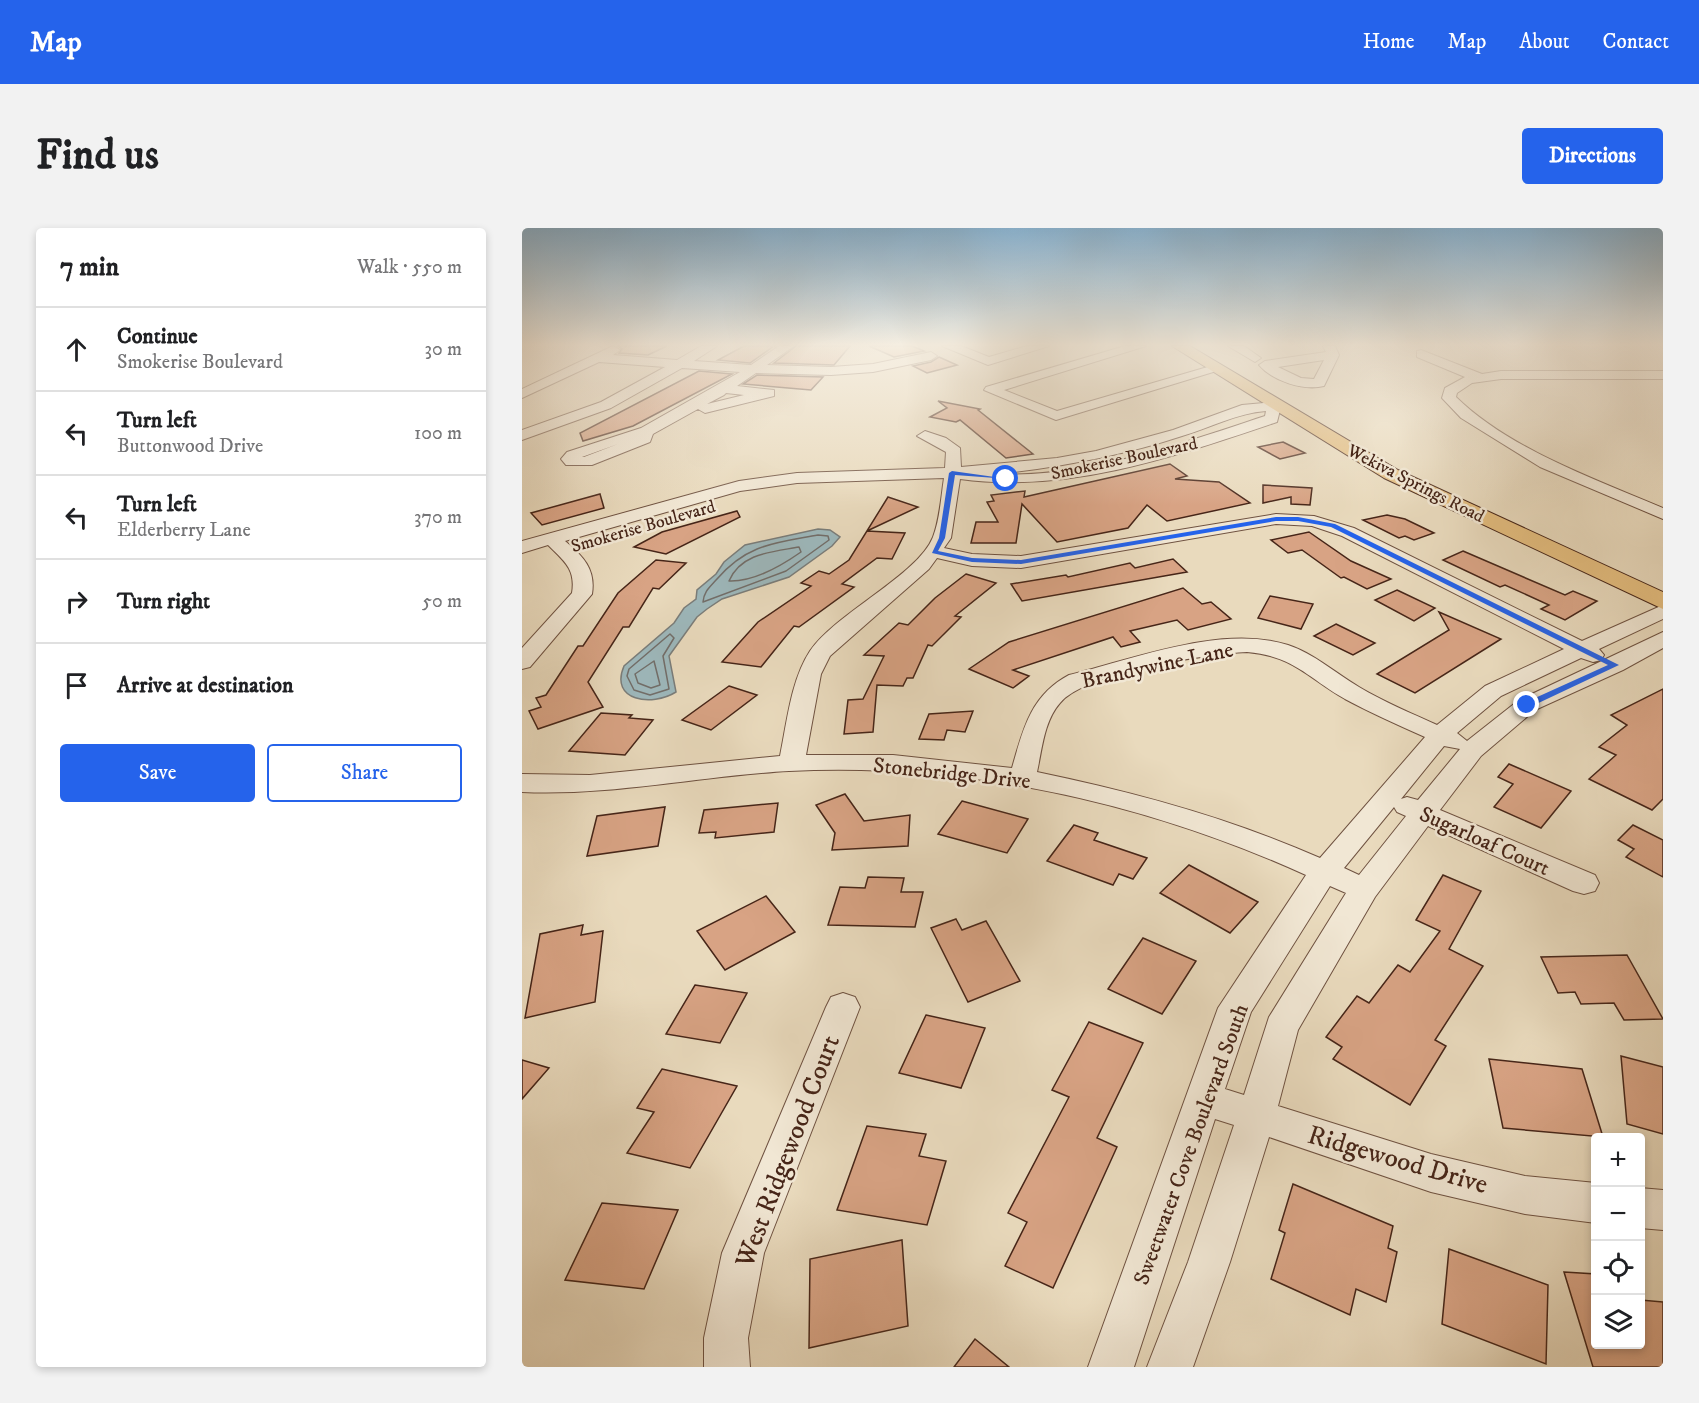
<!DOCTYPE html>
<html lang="en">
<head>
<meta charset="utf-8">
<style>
	:root { --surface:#fff; --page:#f2f2f2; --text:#202124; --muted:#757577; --line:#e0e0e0; --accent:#2563eb }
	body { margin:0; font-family:"IM FELL DW Pica",serif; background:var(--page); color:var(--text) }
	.controls { position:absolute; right:18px; bottom:18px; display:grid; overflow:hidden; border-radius:6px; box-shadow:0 3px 9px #0003 }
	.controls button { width:54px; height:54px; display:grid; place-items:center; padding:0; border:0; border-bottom:2px solid var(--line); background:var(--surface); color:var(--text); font:30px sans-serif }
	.stop { position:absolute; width:18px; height:18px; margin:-14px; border:4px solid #2563eb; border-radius:50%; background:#fff }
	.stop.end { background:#2563eb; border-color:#fff; box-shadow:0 2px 6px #0008 }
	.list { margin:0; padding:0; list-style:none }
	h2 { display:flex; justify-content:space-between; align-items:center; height:78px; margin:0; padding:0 24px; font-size:26px }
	h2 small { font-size:20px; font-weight:400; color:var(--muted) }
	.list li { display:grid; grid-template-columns:39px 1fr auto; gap:18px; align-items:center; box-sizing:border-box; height:84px; padding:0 24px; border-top:2px solid var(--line) }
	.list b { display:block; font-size:22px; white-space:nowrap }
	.list p { margin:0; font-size:20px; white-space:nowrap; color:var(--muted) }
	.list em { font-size:20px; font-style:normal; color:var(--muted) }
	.actions { display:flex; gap:12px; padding:18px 24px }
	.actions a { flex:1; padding:14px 0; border:2px solid var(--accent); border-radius:6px; text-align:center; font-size:21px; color:var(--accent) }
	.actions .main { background:var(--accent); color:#fff }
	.icon { flex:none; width:33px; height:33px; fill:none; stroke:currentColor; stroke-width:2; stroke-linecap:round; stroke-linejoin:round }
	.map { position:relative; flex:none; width:1141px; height:1139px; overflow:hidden; border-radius:6px }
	header { display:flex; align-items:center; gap:36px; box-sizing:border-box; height:84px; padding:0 30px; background:var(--accent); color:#fff }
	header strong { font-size:28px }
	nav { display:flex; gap:33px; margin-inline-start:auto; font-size:21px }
	.intro { display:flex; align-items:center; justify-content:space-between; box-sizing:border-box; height:144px; padding:0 36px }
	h1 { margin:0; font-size:42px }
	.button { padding:15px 27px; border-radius:6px; background:var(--accent); color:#fff; font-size:21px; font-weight:700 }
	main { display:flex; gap:36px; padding:0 36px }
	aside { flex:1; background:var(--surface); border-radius:6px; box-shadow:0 3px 9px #0003 }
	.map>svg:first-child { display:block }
	.water { fill:#9db8bc; stroke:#7a7d7a; stroke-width:1.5 }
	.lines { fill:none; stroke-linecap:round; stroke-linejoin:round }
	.shore { stroke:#726e6a; stroke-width:1.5 }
	.building { fill:#d8a384; stroke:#462518; stroke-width:1.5 }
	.minor-casing { stroke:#6f5241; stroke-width:2 }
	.major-casing { stroke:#462518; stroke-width:2 }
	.minor { fill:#f1e7d4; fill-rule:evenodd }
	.major { fill:#e4bd7e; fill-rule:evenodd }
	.route { fill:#2563eb }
	.labels { text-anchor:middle; stroke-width:5; stroke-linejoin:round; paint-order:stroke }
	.far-street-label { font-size:18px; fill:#462518; stroke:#f1e7d4 }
	.street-label { font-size:22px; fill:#462518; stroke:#f1e7d4 }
	.near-street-label { font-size:27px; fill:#462518; stroke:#f1e7d4 }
</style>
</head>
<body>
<header>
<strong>Map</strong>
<nav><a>Home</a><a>Map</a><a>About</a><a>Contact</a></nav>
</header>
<div class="intro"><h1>Find us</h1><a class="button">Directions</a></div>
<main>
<aside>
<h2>7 min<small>Walk · 550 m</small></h2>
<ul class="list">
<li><svg class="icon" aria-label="ahead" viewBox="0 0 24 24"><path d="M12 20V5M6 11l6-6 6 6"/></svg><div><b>Continue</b><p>Smokerise Boulevard</p></div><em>30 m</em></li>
<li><svg class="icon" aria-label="left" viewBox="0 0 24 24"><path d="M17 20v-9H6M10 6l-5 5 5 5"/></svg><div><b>Turn left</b><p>Buttonwood Drive</p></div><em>100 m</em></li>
<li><svg class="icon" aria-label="left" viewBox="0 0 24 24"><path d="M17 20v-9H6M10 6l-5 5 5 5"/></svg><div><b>Turn left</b><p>Elderberry Lane</p></div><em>370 m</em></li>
<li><svg class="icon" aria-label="right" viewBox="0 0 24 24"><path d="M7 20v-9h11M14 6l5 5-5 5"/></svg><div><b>Turn right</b></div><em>50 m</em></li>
<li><svg class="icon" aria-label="arrive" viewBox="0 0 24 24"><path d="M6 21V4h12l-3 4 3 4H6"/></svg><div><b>Arrive at destination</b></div></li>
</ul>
<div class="actions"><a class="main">Save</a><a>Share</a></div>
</aside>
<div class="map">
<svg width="1141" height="1139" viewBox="0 0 1141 1139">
	<rect width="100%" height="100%" fill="#e9dabd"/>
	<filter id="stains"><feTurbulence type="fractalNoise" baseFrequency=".00333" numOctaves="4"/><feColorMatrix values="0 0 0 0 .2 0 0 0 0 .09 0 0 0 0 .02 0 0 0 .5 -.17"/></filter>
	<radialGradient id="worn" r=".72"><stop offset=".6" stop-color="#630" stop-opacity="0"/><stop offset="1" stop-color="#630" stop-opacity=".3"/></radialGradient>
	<path class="water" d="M 296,301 L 308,302 L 318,309 L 310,318 L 267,349 L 200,371 L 185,381 L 175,389 L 147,428 L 154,464 C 130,479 87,473 102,438 L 152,395 L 162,380 L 174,371 L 175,362 L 194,346 L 202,334 L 223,317 Z"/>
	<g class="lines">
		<g class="shore">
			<path d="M 296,307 L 306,308 L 307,312 L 264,343 L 181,374 C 182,363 188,359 195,351 C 225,316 253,315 296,307 Z"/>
			<path d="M 277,319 L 279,324 C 259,338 232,354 207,353 C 219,325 250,324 277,319 Z"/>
			<path d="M 148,406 L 152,410 L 141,428 L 147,461 L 128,467 L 112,462 L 105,448 L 107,441 Z"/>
			<path d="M 132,433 L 138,457 L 129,460 L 116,455 L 113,446 Z"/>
		</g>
	</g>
	<g class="building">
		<path d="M 96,118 L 145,118 L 126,127 L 97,125 L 100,121 Z"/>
		<path d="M 222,118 L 252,118 L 228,135 L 196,132 Z"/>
		<path d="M 274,118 L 328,118 L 312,137 L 252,135 Z"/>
		<path d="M 347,118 L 390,118 L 402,123 L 372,129 Z"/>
		<path d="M 417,129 L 435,137 L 405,145 L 391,138 L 409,134 Z"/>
		<path d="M 177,143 L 210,146 L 111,198 L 61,213 L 58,205 Z"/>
		<path d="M 235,147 L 301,149 L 289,162 L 221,156 Z"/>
		<path d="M 416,173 L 458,181 L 456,182 L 511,226 L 484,230 L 438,192 L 434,194 L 408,189 L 425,180 Z"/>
		<path d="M 761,214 L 783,225 L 758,231 L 736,219 Z"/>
		<path d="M 648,236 L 665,248 L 653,251 L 697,254 L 728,275 L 645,293 L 625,277 L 606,300 L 535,314 L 500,276 L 494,315 L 449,315 L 454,294 L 476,294 L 465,274 L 472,273 L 469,267 L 503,263 L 502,269 Z"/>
		<path d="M 741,257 L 790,260 L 788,277 L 769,276 L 769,269 L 741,275 Z"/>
		<path d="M 78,266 L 82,280 L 20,297 L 9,285 Z"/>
		<path d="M 366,269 L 396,279 L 345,303 L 383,305 L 370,331 L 355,330 L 320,356 L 332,359 L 277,399 L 272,398 L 239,439 L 200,434 L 236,394 L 289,358 L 279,355 L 297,343 L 307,346 L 327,332 Z"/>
		<path d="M 215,283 L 218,289 L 144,326 L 112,319 L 140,304 Z"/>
		<path d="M 865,287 L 883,291 L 912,305 L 892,312 L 883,308 L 877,310 L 841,292 Z"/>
		<path d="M 787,304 L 829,333 L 869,351 L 845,361 L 822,349 L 819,350 L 780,322 L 766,325 L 749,312 Z"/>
		<path d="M 941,323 L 1043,367 L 1051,363 L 1075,373 L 1043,392 L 1019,381 L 1027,377 L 983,357 L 978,359 L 921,332 Z"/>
		<path d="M 651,331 L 665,344 L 500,373 L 489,356 L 544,347 L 546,349 L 608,335 L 613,340 Z"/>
		<path d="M 134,332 L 164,335 L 137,361 L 131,360 L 107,399 L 101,399 L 66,454 L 81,479 L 16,501 L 7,483 L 19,479 L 14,470 L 24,467 L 56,418 L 61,418 L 96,365 Z"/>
		<path d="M 444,346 L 474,355 L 433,388 L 439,389 L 410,418 L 406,417 L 391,450 L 385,450 L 381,458 L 355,457 L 351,504 L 322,506 L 326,472 L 341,471 L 362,428 L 342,427 L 377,395 L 386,397 L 413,370 Z"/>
		<path d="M 661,360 L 680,376 L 689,374 L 709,391 L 666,402 L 655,392 L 608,403 L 618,414 L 599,419 L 591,409 L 491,442 L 507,448 L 491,460 L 447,441 L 487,414 Z"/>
		<path d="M 875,362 L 913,380 L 892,393 L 853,372 Z"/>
		<path d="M 748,368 L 791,376 L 779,401 L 736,390 Z"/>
		<path d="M 917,384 L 979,411 L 893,465 L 855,446 L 927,402 Z"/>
		<path d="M 814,396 L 853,415 L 831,427 L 792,408 Z"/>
		<path d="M 207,458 L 235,467 L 189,502 L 160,492 Z"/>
		<path d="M 1141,461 L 1141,571 L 1130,582 L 1067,551 L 1094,527 L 1077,519 L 1105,497 L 1089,487 Z"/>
		<path d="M 451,483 L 443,504 L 425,502 L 422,512 L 397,511 L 407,486 Z"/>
		<path d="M 79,485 L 110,487 L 107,490 L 131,492 L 103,527 L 47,523 Z"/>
		<path d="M 987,536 L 1049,563 L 1019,600 L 972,579 L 991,556 L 976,549 Z"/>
		<path d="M 323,566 L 342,593 L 388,587 L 386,618 L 310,622 L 313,605 L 294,577 Z"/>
		<path d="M 440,573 L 506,591 L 485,625 L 416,606 Z"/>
		<path d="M 256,575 L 252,604 L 193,610 L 194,604 L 177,605 L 182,582 Z"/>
		<path d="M 143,579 L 136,618 L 65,628 L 75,588 Z"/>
		<path d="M 552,597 L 576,605 L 572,612 L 625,630 L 611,651 L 597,646 L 591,657 L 525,633 Z"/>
		<path d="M 1111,597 L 1141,612 L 1141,649 L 1104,629 L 1112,621 L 1096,612 Z"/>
		<path d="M 667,637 L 736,674 L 708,705 L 638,665 Z"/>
		<path d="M 921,647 L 959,663 L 927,721 L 961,738 L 913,812 L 924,818 L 888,877 L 811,831 L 820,819 L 804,809 L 835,768 L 847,775 L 876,737 L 888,744 L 918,703 L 894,692 Z"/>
		<path d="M 346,649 L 382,650 L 379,664 L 401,664 L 393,699 L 306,697 L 318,659 L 343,660 Z"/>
		<path d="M 244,668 L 273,704 L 203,742 L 175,703 Z"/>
		<path d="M 434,691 L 440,702 L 464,693 L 498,753 L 446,774 L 409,700 Z"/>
		<path d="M 61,697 L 59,707 L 81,703 L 73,774 L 3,790 L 18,706 Z"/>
		<path d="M 621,710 L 674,733 L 640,786 L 586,761 Z"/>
		<path d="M 1105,727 L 1141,791 L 1102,792 L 1092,775 L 1059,776 L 1053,764 L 1036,765 L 1019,729 Z"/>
		<path d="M 173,757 L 225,765 L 198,815 L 144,806 Z"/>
		<path d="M 404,787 L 463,800 L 439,860 L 377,845 Z"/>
		<path d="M 567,794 L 621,815 L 575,910 L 595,919 L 531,1060 L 483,1038 L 505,994 L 486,985 L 547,869 L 530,862 Z"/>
		<path d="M 1099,828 L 1141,839 L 1141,906 L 1105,896 Z"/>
		<path d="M 967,831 L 1060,841 L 1081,909 L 981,900 Z"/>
		<path d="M 0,832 L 27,840 L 0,871 Z"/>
		<path d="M 140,841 L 215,858 L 168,940 L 105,925 L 132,884 L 115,880 Z"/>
		<path d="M 345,898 L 404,906 L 397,928 L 424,933 L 405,997 L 315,982 Z"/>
		<path d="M 771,956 L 871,998 L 866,1020 L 875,1024 L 864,1074 L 834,1061 L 828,1087 L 749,1051 L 763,1005 L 757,1002 Z"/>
		<path d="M 80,975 L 156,982 L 122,1061 L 43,1052 Z"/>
		<path d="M 380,1012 L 386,1098 L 287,1120 L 288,1031 Z"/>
		<path d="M 927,1021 L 1026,1057 L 1024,1136 L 920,1096 Z"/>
		<path d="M 1042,1044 L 1074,1046 L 1074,1116 L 1119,1116 L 1119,1072 L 1141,1074 L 1141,1139 L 1071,1139 Z"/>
		<path d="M 453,1111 L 487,1139 L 432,1139 Z"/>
	</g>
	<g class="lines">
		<defs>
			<g id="minor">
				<path d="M 91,118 L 98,122 L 91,127 L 155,132 L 179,118 L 195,118 L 172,133 L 229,137 L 257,118 L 272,118 L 245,137 L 309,139 L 351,136 L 409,124 L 415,128 L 409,132 L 351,144 L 309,147 L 234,145 L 215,158 L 252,162 L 252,168 L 183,185 L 176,181 L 131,206 L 128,214 L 70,237 L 44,237 L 39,231 L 45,224 L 119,200 L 218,144 L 160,140 L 89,180 L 0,212 L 0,202 L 79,174 L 143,139 L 77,134 L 0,170 L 0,161 ZM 204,165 L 222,167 L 185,176 L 202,167 ZM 96,216 L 62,229 L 60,229 Z"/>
				<path d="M 420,118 L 439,118 L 467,129 L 505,118 L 527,118 L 466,137 Z"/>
				<path d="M 603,118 L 624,118 L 482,162 L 535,183 L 689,138 L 699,138 L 701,141 L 534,192 L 462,162 L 464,159 Z"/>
				<path d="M 706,118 L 722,118 L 739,130 L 733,134 Z"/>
				<path d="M 801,118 L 813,118 L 817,127 L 802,158 C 781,163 751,153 737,137 L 743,133 L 804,124 ZM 802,132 L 792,151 L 779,150 L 756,139 Z"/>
				<path d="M 899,122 L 960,146 L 979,143 L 1141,143 L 1141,151 L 979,151 L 950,155 L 935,165 L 934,169 C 987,221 1073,251 1141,280 L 1141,291 L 1018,239 L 939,190 L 920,170 L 923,160 L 943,149 L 895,129 L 895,123 Z"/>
				<path d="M 752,174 L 759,178 L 755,194 C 654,228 546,266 438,251 L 429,310 L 422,320 L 450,326 L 499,328 L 754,286 L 792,288 L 832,300 L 1060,413 L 1141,377 L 1141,391 L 1077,421 L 1082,427 L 1079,432 L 1071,434 L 1059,430 L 979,468 L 935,505 L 945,513 L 997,472 L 1141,404 L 1141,420 L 1101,442 L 1013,482 L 959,528 L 918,582 L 1073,647 L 1077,655 L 1073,663 L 1062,666 L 1051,663 L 906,598 L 853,669 L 776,802 L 756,878 L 909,926 L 1003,948 L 1074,955 L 1074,995 L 1003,986 L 909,964 L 747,909 L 708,1034 L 671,1139 L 625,1139 L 666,1034 L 712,897 L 693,891 L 612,1139 L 566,1139 L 696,780 L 784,647 C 623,574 444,534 267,543 C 178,548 90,568 0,564 L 0,546 L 68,547 L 258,528 C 265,494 269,452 288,423 C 314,385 396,347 411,309 C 418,291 419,269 422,250 L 275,255 L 218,263 L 43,313 C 61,328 74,341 70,366 L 8,439 L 0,441 L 0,420 L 50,365 C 54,341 42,333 26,317 L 0,325 L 0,313 L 217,253 L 275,245 L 423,240 L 424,224 L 395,208 L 403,203 L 424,210 L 438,220 L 439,239 L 535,230 L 574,223 L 651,202 L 720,177 ZM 744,183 L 743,188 C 661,215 562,251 475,246 C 539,239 599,228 660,208 C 688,200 715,185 744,183 ZM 754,296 L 790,298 L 820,308 L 1042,421 L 963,458 L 915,497 C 889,485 862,474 837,459 C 813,445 793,426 766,417 C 700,396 612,431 547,447 C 509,467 501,501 490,540 L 371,527 L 284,527 L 299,446 L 308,428 L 407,341 L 415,330 L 450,338 L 499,340 ZM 725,424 C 772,428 786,450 823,471 C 849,485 876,497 903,509 L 798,630 C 708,590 612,564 515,544 C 520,522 522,493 538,475 C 564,444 684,426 725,424 ZM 922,518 L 938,521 L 896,572 L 885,569 L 879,571 ZM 872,579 L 875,584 L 884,588 L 837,647 L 822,640 ZM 808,658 L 824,665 L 747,789 L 722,867 L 703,861 L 729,784 Z"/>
				<path d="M 321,765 L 333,769 L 338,779 L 242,1025 L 226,1110 L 228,1139 L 182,1139 L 182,1110 L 200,1025 L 304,779 L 309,769 Z"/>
				<path d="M 1118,960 L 1141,962 L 1141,1002 L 1118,1000 Z"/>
			</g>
			<path id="major" d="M 650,118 L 668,118 L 876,242 L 1141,364 L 1141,381 L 862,250 Z"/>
		</defs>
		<use href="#minor" class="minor-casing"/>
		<use href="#major" class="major-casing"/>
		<use href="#minor" class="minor"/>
		<use href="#major" class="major"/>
	</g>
	<linearGradient id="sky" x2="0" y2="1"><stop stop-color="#8ab6d6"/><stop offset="0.42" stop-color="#f5eee1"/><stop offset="1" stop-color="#f5eee1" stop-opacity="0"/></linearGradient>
	<rect width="1141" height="278" fill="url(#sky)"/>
	<path class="route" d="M 430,243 L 487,251 L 433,247 L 423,310 L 416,323 L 450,330 L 499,332 L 754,289 L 776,289 L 813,296 L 1097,437 L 1008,479 L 1002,479 L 1002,475 L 1086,437 L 809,299 L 776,293 L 754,293 L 499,336 L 450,334 L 410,325 L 417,310 L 427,245 Z"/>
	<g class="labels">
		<g class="far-street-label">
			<text transform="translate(602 230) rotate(-12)" y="6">Smokerise Boulevard</text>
			<text transform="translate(894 255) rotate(27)" y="6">Wekiva Springs Road</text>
			<text transform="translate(121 298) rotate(-16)" y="6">Smokerise Boulevard</text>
		</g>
		<g class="street-label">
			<text transform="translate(635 436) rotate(-12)" y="8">Brandywine Lane</text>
			<text transform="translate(430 544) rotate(6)" y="8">Stonebridge Drive</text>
			<text transform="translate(963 612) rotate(24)" y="8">Sugarloaf Court</text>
			<text transform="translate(668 916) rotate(-70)" y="8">Sweetwater Cove Boulevard South</text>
		</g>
		<g class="near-street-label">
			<text transform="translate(265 923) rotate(-69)" y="9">West Ridgewood Court</text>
			<text transform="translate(876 931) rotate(16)" y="9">Ridgewood Drive</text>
		</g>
	</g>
	<rect width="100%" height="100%" filter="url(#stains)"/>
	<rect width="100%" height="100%" fill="url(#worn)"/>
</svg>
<div class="controls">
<button>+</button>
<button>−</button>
<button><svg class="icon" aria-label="locate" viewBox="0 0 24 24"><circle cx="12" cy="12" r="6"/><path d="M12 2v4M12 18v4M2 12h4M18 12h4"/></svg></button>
<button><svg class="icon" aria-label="layers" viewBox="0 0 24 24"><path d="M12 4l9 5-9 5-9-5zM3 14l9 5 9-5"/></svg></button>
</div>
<div class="stop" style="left:484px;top:251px"></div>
<div class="stop end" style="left:1005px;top:477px"></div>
</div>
</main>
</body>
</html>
